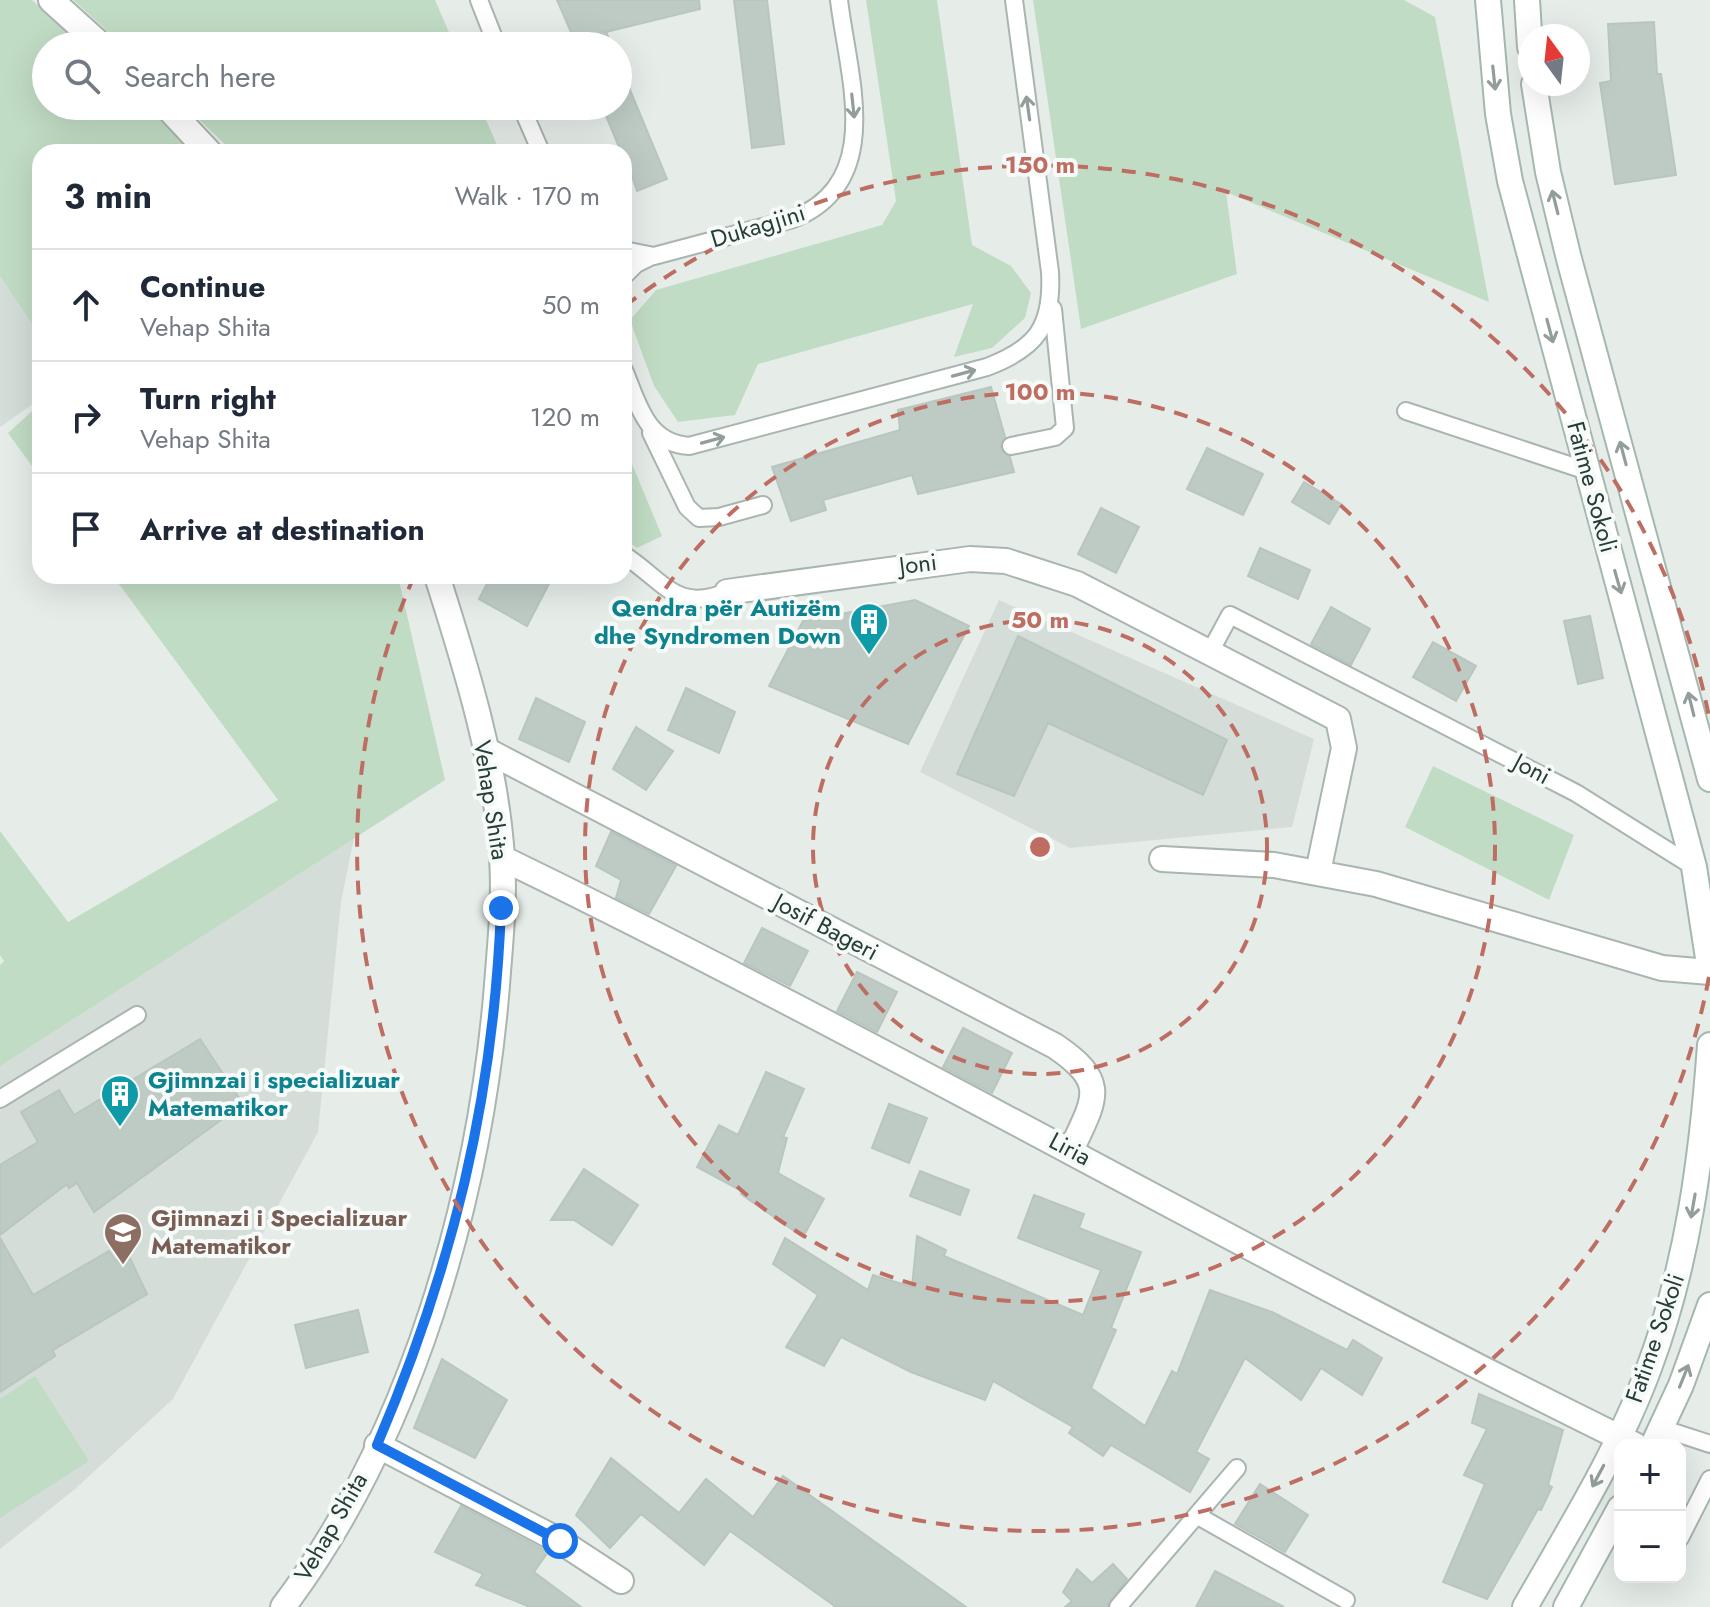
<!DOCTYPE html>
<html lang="en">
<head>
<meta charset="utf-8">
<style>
	:root { --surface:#fff; --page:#f6f6f7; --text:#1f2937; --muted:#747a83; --line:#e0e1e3 }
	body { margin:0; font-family:Jost,sans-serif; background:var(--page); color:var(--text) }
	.controls { position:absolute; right:24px; bottom:24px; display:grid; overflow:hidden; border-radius:16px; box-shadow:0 8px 32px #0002 }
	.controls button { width:72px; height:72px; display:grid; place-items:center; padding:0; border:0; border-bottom:2px solid var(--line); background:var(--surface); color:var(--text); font:40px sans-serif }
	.compass { position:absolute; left:1518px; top:24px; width:72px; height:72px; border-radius:50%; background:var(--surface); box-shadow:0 8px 32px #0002; rotate:345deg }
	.stop { position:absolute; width:24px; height:24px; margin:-18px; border:6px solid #1a73e8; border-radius:50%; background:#fff }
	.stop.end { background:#1a73e8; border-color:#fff; box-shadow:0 2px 8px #0008 }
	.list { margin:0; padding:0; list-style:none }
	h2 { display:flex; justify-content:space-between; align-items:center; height:104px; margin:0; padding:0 32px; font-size:34px }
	h2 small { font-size:26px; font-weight:400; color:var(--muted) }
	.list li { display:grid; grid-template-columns:52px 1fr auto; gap:24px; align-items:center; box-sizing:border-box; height:112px; padding:0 32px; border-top:2px solid var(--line) }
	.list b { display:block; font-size:30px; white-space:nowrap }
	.list p { margin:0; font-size:26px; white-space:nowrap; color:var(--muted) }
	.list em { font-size:26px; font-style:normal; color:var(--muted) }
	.icon { flex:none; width:44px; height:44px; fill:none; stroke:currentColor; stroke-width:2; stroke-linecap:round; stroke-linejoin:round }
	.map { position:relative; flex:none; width:1710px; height:1607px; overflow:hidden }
	.search { position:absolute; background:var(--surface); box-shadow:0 8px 32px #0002; left:32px; top:32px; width:600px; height:88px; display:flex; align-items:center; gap:20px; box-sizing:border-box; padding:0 28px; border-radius:44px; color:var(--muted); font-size:30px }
	.panel { position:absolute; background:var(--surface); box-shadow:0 8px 32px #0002; left:32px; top:144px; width:600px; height:440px; border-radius:24px }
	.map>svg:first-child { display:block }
	.built { fill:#d4ddd8 }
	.green { fill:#c1dcc5 }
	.building { fill:#becbc4; stroke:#b9c6bf; stroke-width:2 }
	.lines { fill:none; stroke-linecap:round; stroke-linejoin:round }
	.lane-casing { stroke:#a9b5af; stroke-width:20 }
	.street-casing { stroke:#a9b5af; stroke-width:28 }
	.secondary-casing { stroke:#a5b8af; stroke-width:28 }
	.lane { stroke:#fff; stroke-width:16 }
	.street { stroke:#fff; stroke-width:24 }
	.secondary { stroke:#fff; stroke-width:24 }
	.oneway { stroke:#939e9a }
	.route { stroke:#1a73e8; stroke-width:10 }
	.ring { fill:none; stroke:#be6d62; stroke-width:4; stroke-dasharray:14 10 }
	.labels { text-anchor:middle; stroke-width:8; stroke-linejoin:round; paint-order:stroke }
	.street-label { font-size:24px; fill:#273e34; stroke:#f6faf8 }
	.culture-label { font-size:24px; font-weight:bold; fill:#0d838f; stroke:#f6faf8; text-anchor:end }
	.education-label { font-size:24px; font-weight:bold; fill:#785e54; stroke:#f6faf8; text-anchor:start }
	.centre { fill:#be6d62; stroke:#f6faf8; stroke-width:4 }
	.ring-label { font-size:24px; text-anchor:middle; font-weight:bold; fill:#be6d62; stroke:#f6faf8; stroke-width:8; stroke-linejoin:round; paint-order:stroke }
</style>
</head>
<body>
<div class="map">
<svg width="1710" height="1607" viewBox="0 0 1710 1607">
	<rect width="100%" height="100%" fill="#e6ede9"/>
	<g class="built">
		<path d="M 0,276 L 40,336 L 40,399 L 0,427 Z"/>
		<path d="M 999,600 L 1314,739 L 1292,827 L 1070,848 L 920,772 Z"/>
		<path d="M 354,838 L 341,902 L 318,1132 L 173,1399 L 75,1489 L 0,1549 L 0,1064 Z"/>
	</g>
	<g class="green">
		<path d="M 0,0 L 32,0 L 81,46 L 46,46 L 46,106 L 145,106 L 194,152 L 40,152 L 40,336 L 0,276 Z"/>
		<path d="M 73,0 L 435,0 L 455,46 L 124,46 Z"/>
		<path d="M 866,0 L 937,0 L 972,245 L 1011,266 L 1031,293 L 1025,318 L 992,348 L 954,357 L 973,304 L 758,364 L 735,415 L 678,422 L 654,386 L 630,320 L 656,290 L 882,225 L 896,201 Z"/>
		<path d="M 1033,0 L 1404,0 L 1435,17 L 1489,302 L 1226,192 L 1237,274 L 1081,329 Z"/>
		<path d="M 185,106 L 480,106 L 500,152 L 233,152 Z"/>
		<path d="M 40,404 L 40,477 L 8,433 Z"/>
		<path d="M 624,445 L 662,536 L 637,548 L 624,538 Z"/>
		<path d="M 113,576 L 398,576 L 445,780 L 0,1066 L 0,965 L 4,961 L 0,955 L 0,831 L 68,922 L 278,800 Z"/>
		<path d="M 1433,766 L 1574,835 L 1549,900 L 1405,827 Z"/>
		<path d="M 35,1376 L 89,1461 L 0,1518 L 0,1399 Z"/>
	</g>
	<g class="building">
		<path d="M 557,0 L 699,0 L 700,9 L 606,32 L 612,46 L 577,46 Z"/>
		<path d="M 734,0 L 767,0 L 784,144 L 752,148 Z"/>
		<path d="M 1654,22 L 1657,74 L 1661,74 L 1676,175 L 1615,184 L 1600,83 L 1611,81 L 1608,24 Z"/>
		<path d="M 618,61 L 667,179 L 637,191 L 624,152 L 621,152 L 602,106 L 618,106 Z"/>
		<path d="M 991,387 L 1005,437 L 1000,449 L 1010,457 L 1014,472 L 918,494 L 912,475 L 823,500 L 826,510 L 791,521 L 772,467 L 900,430 L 898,410 Z"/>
		<path d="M 1207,448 L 1263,474 L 1243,515 L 1187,489 Z"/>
		<path d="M 1304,482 L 1341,504 L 1329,524 L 1292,502 Z"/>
		<path d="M 1101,508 L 1139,527 L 1116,573 L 1078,554 Z"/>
		<path d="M 1260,548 L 1310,570 L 1298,599 L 1248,576 Z"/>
		<path d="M 491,576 L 553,576 L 527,626 L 479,599 Z"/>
		<path d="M 915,600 L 969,626 L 908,744 L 769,686 L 803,621 Z"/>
		<path d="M 1331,607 L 1370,629 L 1351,665 L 1311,644 Z"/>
		<path d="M 1590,616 L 1603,678 L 1578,684 L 1564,621 Z"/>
		<path d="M 1018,636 L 1227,740 L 1203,795 L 1048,723 L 1014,796 L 957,774 Z"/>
		<path d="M 1433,642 L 1476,666 L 1456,701 L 1413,677 Z"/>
		<path d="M 686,688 L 735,712 L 719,753 L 668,730 Z"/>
		<path d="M 536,698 L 585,722 L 569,762 L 519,739 Z"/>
		<path d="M 636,727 L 673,751 L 646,790 L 613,769 Z"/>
		<path d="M 611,832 L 676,866 L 649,914 L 616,898 L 621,880 L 596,866 Z"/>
		<path d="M 762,928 L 808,951 L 790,986 L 744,963 Z"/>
		<path d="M 857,972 L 897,992 L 877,1032 L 837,1011 Z"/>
		<path d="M 963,1028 L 1012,1053 L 992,1093 L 943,1067 Z"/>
		<path d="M 200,1039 L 243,1104 L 94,1212 L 77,1183 L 69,1188 L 67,1184 L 0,1235 L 0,1165 L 38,1142 L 21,1112 L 59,1090 L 74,1115 Z"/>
		<path d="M 766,1072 L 804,1089 L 783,1137 L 787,1138 L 778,1173 L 824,1199 L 803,1237 L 741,1194 L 742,1191 L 697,1167 L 719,1125 L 738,1135 Z"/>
		<path d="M 889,1104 L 927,1118 L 909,1163 L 872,1148 Z"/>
		<path d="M 584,1169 L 638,1205 L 612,1245 L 574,1220 L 551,1220 Z"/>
		<path d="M 920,1171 L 969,1190 L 960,1215 L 910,1196 Z"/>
		<path d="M 1034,1195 L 1084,1214 L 1079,1228 L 1141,1252 L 1111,1328 L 1116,1330 L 1091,1388 L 1145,1426 L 1172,1371 L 1177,1374 L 1210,1290 L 1272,1312 L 1347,1350 L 1353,1340 L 1382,1358 L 1362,1395 L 1321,1368 L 1301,1400 L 1245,1358 L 1196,1452 L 1209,1459 L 1190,1492 L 1111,1445 L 1103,1456 L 1069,1433 L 1073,1427 L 993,1381 L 985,1400 L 911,1372 L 841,1337 L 824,1366 L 786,1347 L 818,1295 L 773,1264 L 785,1238 L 868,1290 L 873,1275 L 912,1287 L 917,1236 L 946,1250 L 944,1256 L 1083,1315 L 1101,1270 L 1018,1238 Z"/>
		<path d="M 0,1238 L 33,1295 L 109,1251 L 116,1261 L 129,1256 L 147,1294 L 53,1350 L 55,1356 L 0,1392 Z"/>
		<path d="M 358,1310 L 368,1352 L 306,1368 L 295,1325 Z"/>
		<path d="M 442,1359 L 507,1400 L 475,1458 L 414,1428 Z"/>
		<path d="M 1479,1394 L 1563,1430 L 1548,1485 L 1552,1487 L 1541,1510 L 1538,1509 L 1487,1599 L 1443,1582 L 1485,1484 L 1464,1475 L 1487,1429 L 1472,1423 Z"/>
		<path d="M 611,1458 L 679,1513 L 706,1479 L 753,1517 L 783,1476 L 966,1607 L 836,1607 L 730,1531 L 704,1565 L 641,1514 L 610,1548 L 576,1515 Z"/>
		<path d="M 1260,1484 L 1308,1515 L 1285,1552 L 1235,1524 Z"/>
		<path d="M 461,1506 L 548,1552 L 534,1572 L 581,1607 L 530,1607 L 476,1585 L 483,1574 L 435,1552 Z"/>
		<path d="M 1113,1564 L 1127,1579 L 1107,1607 L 1065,1607 L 1072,1601 L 1063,1592 L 1077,1569 L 1092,1583 Z"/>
		<path d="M 1215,1571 L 1284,1607 L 1196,1607 Z"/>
	</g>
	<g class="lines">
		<defs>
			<g id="lane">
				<path d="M 479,0 L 497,46"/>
				<path d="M 521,106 L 541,152"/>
				<path d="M 624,250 L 654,256 L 793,219 C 886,182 848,76 839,0"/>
				<path d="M 624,276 L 636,264 L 652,256"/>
				<path d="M 624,370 C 638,403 646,443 689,446 L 987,367 C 1037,348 1053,326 1050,272 L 1014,0"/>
				<path d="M 1406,411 L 1587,471"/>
				<path d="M 651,433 L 687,507 L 699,518 L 719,517 L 763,505"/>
				<path d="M 1011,446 L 1055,437 L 1065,428 L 1053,309"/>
				<path d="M 624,555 C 664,581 676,613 727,592"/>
				<path d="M 1210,652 L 1230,615 L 1576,793 L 1694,867"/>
				<path d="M 0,1099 L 137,1015"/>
				<path d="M 1661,1428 L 1710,1444"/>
				<path d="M 1198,1516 L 1346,1600"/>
				<path d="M 1680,1538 L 1710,1479"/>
				<path d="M 1118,1607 L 1237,1468"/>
			</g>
			<g id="street">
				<path d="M 51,0 L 102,46"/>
				<path d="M 166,106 L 209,152"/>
				<path d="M 727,592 L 970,559 L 1006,561 L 1077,584 L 1338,719 L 1344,748 L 1318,872"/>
				<path d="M 486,750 L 1055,1046 C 1108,1082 1096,1097 1071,1150"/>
				<path d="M 502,858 C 885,1044 1253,1258 1635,1445"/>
				<path d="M 1162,859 L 1274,865 L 1376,884 L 1662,968 L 1710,972"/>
				<path d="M 377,1445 L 560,1541 L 621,1581"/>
				<path d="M 283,1607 C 412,1436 480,1196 497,985 C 500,944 505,900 502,858 C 496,763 466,667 437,576"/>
			</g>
			<g id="secondary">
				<path d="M 1488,0 L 1498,114 L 1510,181 L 1694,867 L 1710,971"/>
				<path d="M 1527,0 L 1530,47"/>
				<path d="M 1534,84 L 1548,172 L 1569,259 L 1710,779"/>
				<path d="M 1653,1445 L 1681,1385 L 1710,1305"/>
				<path d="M 1525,1607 C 1569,1530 1618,1452 1649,1368 C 1688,1264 1702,1156 1710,1045"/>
				<path d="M 1566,1607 L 1620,1508"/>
			</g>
		</defs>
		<use href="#lane" class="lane-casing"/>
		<use href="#street" class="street-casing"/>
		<use href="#secondary" class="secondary-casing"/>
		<use href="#lane" class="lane"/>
		<use href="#street" class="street"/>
		<use href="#secondary" class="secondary"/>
	</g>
	<defs><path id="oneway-shaft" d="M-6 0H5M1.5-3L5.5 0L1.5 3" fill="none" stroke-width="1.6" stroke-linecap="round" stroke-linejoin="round" transform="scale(2)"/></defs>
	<g class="oneway">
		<use href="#oneway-shaft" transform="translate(1494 78) rotate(84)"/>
		<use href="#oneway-shaft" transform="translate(853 106) rotate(84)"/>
		<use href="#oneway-shaft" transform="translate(1028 108) rotate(-98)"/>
		<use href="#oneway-shaft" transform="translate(1555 202) rotate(-104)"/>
		<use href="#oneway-shaft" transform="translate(1550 331) rotate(75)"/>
		<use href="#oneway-shaft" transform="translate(964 373) rotate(-15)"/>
		<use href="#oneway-shaft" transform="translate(713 440) rotate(-15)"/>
		<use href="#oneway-shaft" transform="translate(1623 453) rotate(-105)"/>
		<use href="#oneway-shaft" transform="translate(1618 582) rotate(74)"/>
		<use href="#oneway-shaft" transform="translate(1691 704) rotate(-104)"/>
		<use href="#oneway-shaft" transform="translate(1693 1206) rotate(100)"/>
		<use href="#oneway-shaft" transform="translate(1684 1376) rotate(-68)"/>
		<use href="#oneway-shaft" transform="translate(1598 1476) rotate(118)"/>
	</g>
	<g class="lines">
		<path class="route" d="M 501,908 C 494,1099 452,1269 377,1445 L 560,1541"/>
	</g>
	<g class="ring">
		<circle cx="1040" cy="847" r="227"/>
		<circle cx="1040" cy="847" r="455"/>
		<path d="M1709 977A682 682 0 1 1 412 581M625 306A682 682 0 0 1 1709 717"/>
	</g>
	<defs>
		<symbol id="building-pin" viewBox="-11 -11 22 30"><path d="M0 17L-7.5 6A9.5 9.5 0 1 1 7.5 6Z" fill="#0f9aa8" stroke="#f6faf8"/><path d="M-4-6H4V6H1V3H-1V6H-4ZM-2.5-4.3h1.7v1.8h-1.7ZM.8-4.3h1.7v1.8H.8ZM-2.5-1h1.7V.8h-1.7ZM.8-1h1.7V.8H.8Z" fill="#fff"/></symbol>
		<symbol id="school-pin" viewBox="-11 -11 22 30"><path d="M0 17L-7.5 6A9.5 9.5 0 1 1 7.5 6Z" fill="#8d6e63" stroke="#f6faf8"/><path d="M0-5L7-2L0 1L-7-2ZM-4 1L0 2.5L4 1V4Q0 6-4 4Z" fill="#fff"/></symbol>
	</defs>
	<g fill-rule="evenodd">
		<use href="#building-pin" x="847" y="600" width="44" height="60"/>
		<use href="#building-pin" x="98" y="1072" width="44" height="60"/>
		<use href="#school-pin" x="101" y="1210" width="44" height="60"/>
	</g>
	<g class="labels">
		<g class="street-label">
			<text transform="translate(758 226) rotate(-17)" y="8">Dukagjini</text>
			<text transform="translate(1592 487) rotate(75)" y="8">Fatime Sokoli</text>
			<text transform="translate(918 564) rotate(-7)" y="8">Joni</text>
			<text transform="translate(1532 769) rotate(28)" y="8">Joni</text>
			<text transform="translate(491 800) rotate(81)" y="8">Vehap Shita</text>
			<text transform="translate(826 927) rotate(28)" y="8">Josif Bageri</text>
			<text transform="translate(1070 1149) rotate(28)" y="8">Liria</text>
			<text transform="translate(1655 1338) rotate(-71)" y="8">Fatime Sokoli</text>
			<text transform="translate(331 1527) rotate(-60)" y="8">Vehap Shita</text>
		</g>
		<g class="culture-label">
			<text x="841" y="616">Qendra për Autizëm<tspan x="841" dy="28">dhe Syndromen Down</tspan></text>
			<text x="148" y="1088" text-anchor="start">Gjimnzai i specializuar<tspan x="148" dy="28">Matematikor</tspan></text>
		</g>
		<g class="education-label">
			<text x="151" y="1226">Gjimnazi i Specializuar<tspan x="151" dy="28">Matematikor</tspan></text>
		</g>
	</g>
	<circle cx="1040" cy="847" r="12" class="centre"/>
	<g class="ring-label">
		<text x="1040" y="173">150 m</text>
		<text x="1040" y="400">100 m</text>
		<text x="1040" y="628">50 m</text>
	</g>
</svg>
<div class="controls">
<button>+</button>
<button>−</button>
</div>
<svg class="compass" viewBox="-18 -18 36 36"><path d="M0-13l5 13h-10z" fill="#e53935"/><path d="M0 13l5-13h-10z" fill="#747a83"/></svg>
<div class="stop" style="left:560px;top:1541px"></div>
<div class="stop end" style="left:501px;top:908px"></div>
<div class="search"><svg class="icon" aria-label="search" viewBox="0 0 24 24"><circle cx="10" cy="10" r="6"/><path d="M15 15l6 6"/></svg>Search here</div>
<section class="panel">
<h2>3 min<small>Walk · 170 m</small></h2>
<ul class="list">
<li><svg class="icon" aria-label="ahead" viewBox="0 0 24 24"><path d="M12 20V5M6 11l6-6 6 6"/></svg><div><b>Continue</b><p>Vehap Shita</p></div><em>50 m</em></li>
<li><svg class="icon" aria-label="right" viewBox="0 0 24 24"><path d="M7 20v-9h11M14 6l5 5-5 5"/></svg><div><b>Turn right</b><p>Vehap Shita</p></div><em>120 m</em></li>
<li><svg class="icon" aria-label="arrive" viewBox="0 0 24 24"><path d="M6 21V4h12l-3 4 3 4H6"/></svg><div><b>Arrive at destination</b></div></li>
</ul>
</section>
</div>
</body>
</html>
